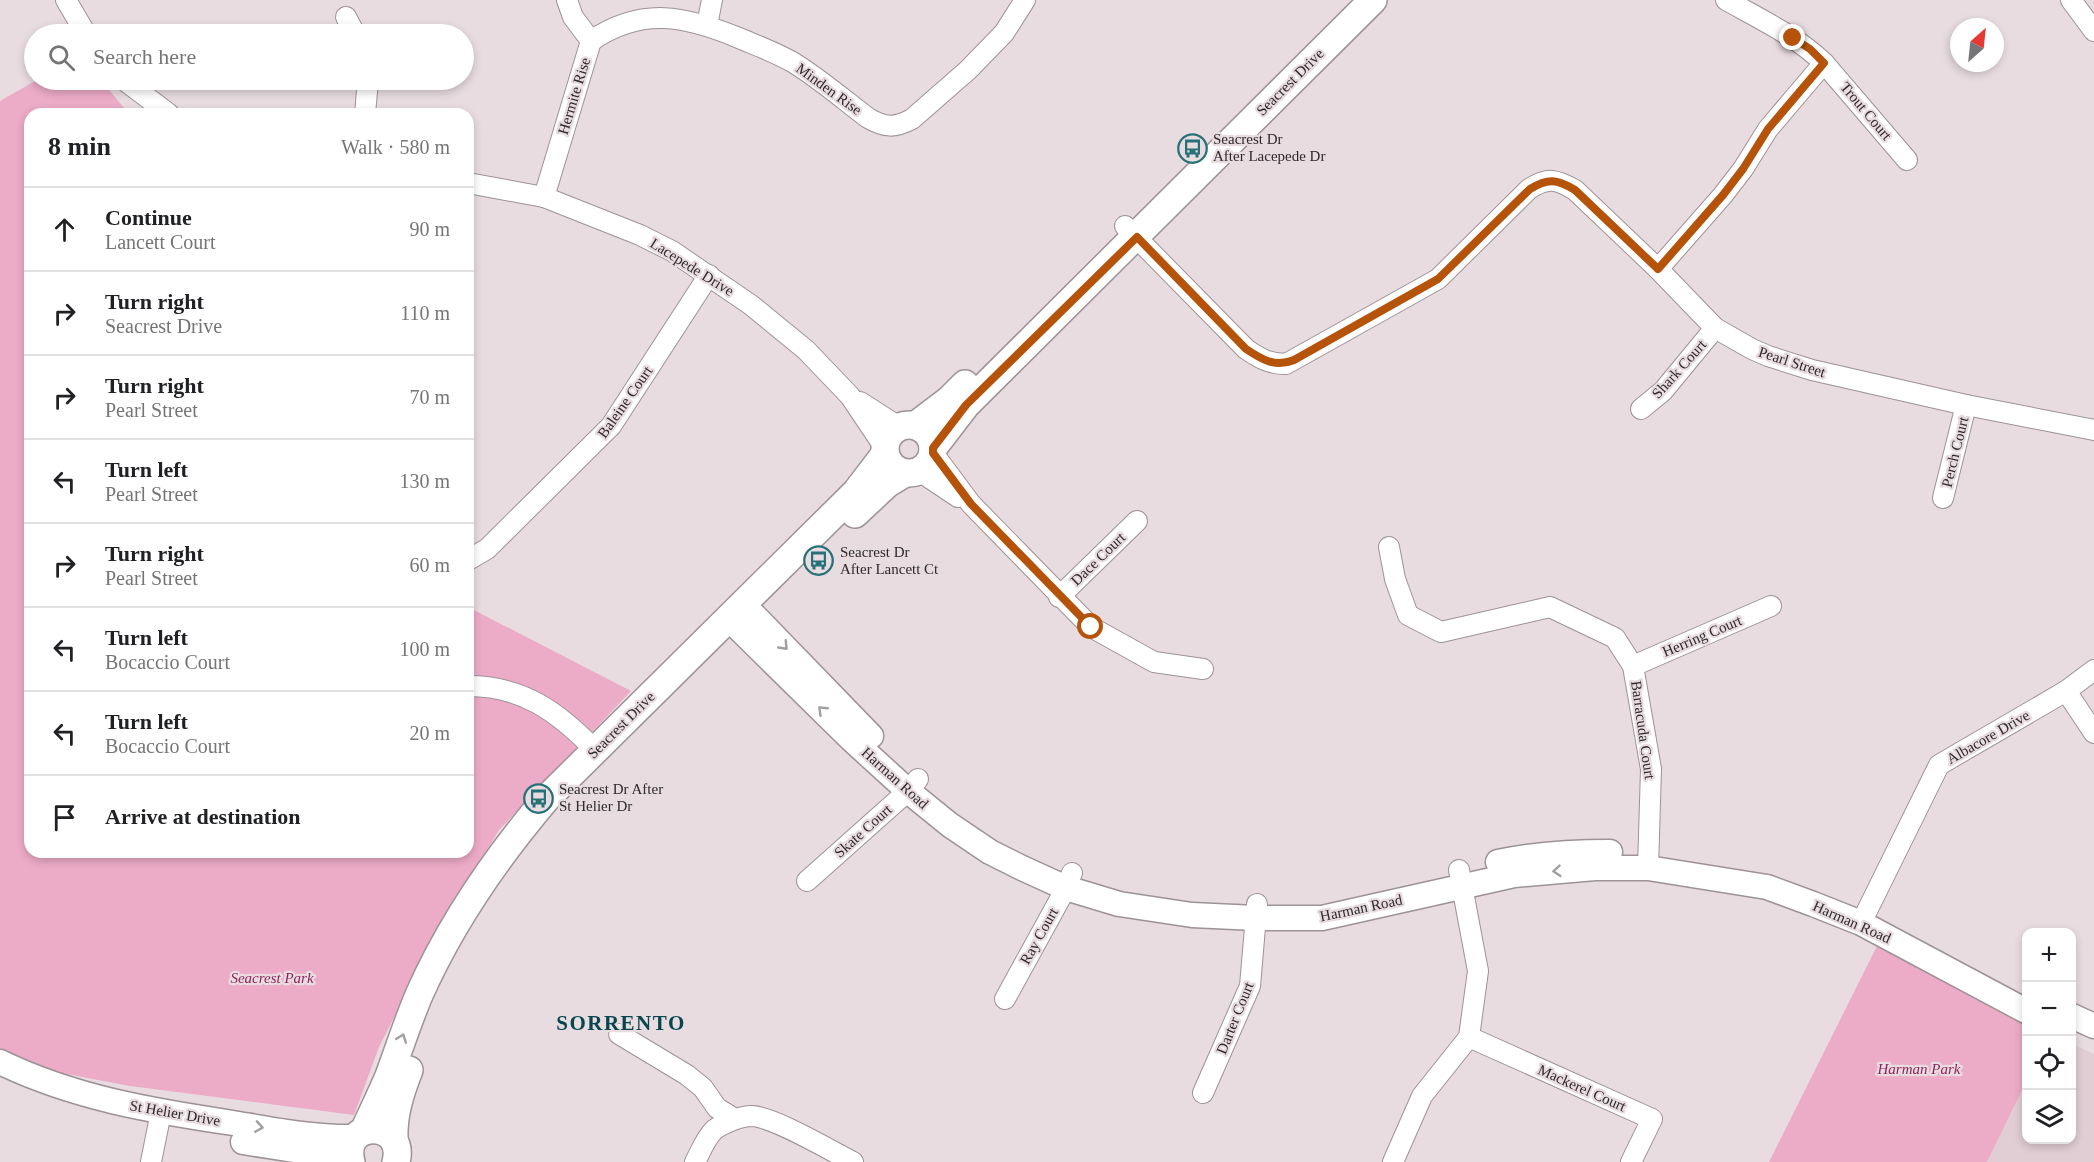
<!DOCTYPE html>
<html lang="en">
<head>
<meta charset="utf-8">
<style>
	:root { --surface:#fff; --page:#f6f6f6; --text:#202124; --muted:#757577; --line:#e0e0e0 }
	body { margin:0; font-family:"Times New Roman",serif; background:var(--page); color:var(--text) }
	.controls { position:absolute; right:18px; bottom:18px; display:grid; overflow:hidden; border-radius:12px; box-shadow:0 3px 9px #0003 }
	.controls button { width:54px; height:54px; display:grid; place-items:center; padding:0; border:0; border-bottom:2px solid var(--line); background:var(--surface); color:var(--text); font:30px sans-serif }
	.compass { position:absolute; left:1950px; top:18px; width:54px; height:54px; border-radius:50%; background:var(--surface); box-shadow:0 3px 9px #0003; rotate:27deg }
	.stop { position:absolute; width:18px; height:18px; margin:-14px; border:4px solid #b45309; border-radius:50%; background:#fff }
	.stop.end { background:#b45309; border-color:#fff; box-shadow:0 2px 6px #0008 }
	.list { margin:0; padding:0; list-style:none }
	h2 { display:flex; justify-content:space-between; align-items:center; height:78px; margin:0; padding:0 24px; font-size:26px }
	h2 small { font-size:20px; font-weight:400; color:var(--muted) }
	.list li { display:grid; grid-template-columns:39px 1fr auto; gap:18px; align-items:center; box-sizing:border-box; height:84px; padding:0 24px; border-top:2px solid var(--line) }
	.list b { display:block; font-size:22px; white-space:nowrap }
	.list p { margin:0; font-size:20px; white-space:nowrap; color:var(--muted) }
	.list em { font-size:20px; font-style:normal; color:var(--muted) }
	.icon { flex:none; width:33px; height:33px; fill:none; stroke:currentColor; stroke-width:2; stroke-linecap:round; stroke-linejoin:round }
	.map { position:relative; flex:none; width:2094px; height:1162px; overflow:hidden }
	.search { position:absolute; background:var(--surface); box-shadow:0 3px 9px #0003; left:24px; top:24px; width:450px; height:66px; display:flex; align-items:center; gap:15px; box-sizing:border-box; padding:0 21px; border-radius:33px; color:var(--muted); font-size:22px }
	.panel { position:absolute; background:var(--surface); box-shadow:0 3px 9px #0003; left:24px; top:108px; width:450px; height:750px; border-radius:18px }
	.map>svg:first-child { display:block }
	.built { fill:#e1cdd4 }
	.green { fill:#ecabc6 }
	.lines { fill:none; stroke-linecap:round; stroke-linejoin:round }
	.minor-casing { stroke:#9d9296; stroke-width:22 }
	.tertiary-casing { stroke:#9d9296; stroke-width:27 }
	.secondary-casing { stroke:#9d9296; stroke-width:30 }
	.minor { stroke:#fff; stroke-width:20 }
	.tertiary { stroke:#fff; stroke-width:24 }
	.secondary { stroke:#fff; stroke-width:27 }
	.oneway { stroke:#a19fa0 }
	.route { stroke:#b45309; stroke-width:8 }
	.labels { text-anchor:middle; stroke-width:4.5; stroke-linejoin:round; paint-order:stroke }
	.street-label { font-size:15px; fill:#2e292b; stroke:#e8dce1 }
	.poi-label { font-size:15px; fill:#2e292b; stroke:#e8dce1; text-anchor:start }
	.park-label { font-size:15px; font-style:italic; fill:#8e235c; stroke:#e8dce1 }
	.district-label { font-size:21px; font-weight:bold; letter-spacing:1.5px; fill:#05474c; stroke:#e8dce1 }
</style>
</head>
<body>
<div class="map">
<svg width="2094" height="1162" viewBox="0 0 2094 1162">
	<rect width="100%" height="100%" fill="#e8dce1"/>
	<path class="built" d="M 2072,1044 L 2094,1054 L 2094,1162 L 1987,1162 L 2026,1082 L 2026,1140 L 2072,1140 Z"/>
	<g class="green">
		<path d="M 37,80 L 101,80 L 129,114 L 30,114 L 30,852 L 468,852 L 468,607 L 631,691 L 499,830 L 436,935 L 379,1047 L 354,1115 L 130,1086 L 45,1070 L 0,1051 L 0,101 Z"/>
		<path d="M 1877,946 L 2026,1022 L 2026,1082 L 1987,1162 L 1769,1162 Z"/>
	</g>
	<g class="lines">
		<defs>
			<g id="minor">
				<path d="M 66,0 L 86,34"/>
				<path d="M 2071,0 L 2094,31"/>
				<path d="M 346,17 L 355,34"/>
				<path d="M 707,25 L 712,0"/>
				<path d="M 591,41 C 642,6 686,16 739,38 C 758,46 777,53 794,63 C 820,79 844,100 868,118 C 885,128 895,128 912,119 L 968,70 L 1004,33 L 1025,0"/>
				<path d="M 1824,63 L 1907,160"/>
				<path d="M 124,80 L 169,114"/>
				<path d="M 365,114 L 368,80"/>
				<path d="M 468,183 L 544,197 L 640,235 L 672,251 L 751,305 L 806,350 L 850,396 L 885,448"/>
				<path d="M 544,197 L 591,41 L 573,17 L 567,0"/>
				<path d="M 1125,226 L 1246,349 C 1259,358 1269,364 1286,364 L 1438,279 L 1529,189 C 1548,177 1556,179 1575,190 L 1658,269 L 1715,328 L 1752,349 L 1768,356 L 1812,370 L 1966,405 L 2094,430"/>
				<path d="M 1658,269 L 1723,195 L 1743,169 L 1768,129 L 1824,63 C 1796,36 1760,19 1726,0"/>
				<path d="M 860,402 L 899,427"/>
				<path d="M 1641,409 L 1663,391 L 1715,328"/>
				<path d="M 933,453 L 971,504 L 1091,627 L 1154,662 L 1203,669"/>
				<path d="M 919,471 L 958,497"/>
				<path d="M 1943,498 L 1966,405"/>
				<path d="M 1389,547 L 1395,579 L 1408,615 L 1441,632 L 1550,607 L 1615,638 L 1633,666 L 1651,769 L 1648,868"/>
				<path d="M 468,560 L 487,549 L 611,426 L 709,275"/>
				<path d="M 1059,597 L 1137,521"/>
				<path d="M 1633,666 L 1771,606"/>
				<path d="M 468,686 C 523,686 558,712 595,750"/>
				<path d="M 2066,691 L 2094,733"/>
				<path d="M 807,881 L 908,791 L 918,779"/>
				<path d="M 1861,923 L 1939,765 L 2066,691 L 2094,670"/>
				<path d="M 1005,999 L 1066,888 L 1072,873"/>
				<path d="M 619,1034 L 687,1075 L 703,1088 L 717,1108 L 735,1119"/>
				<path d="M 1469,1037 L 1652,1119 L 1631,1162"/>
				<path d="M 1203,1093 L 1250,986 L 1257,904"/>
				<path d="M 151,1162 L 161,1112"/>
				<path d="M 695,1162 C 701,1151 705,1139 714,1130 C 723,1123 741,1116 752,1116 C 774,1117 831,1151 853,1162"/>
				<path d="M 1393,1162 L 1422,1096 L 1469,1037 L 1478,971 L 1459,870"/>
			</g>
			<g id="tertiary">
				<path d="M 743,604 L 871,736"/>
				<path d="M 728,618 L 851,739 L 908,791 L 950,825 L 990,852 L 1022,868 L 1066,888 L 1119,904 L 1192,915 L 1256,918 L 1322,918 L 1514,875 L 1595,868 L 1648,868 L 1767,887 L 1813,904 L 1861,923 L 2026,1011"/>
				<path d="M 1498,862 C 1535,854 1572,852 1610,852"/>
				<path d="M 2072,1016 L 2094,1026"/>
				<path d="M 0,1062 C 74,1098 153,1111 233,1123 C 274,1130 314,1138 356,1137"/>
				<path d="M 243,1142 L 320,1154 L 350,1162"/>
			</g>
			<g id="secondary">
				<circle cx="909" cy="449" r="24"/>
				<path d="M 916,425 L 949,400 L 965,384"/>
				<path d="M 933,448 L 966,405 L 1373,0"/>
				<path d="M 855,514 L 887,484 L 905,473"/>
				<path d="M 364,1131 C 372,1113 381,1095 389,1076 C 399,1049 408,1021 419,995 C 451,923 496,858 546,799 L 856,492 L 885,454"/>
				<path d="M 394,1139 C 393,1115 400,1093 409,1070"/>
				<path d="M 351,1162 C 340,1118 407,1120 396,1162"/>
			</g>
		</defs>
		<use href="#minor" class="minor-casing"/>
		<use href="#tertiary" class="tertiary-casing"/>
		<use href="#secondary" class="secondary-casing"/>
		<use href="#minor" class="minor"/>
		<use href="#tertiary" class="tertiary"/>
		<use href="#secondary" class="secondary"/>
	</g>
	<defs><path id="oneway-chevron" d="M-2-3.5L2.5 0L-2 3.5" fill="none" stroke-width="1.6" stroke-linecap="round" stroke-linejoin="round" transform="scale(1.5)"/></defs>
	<g class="oneway">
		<use href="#oneway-chevron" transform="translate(784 646) rotate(46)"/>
		<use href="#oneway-chevron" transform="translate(822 710) rotate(-136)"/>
		<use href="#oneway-chevron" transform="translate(1557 871) rotate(175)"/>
		<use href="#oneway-chevron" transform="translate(402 1038) rotate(-69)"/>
		<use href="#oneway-chevron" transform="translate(259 1127) rotate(9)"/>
	</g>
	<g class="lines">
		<path class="route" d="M 1091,627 L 971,504 L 933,453 L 933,448 L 966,405 L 1137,237 L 1246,349 C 1261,359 1275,368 1294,360 L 1438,279 L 1530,189 C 1548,178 1557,179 1575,190 L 1658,269 L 1723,195 L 1743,169 L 1768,129 L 1824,63 L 1810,49 L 1793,38"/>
	</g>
	<defs>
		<symbol id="bus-ring" viewBox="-11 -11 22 22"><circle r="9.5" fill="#e8dce1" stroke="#267177" stroke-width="1.5"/><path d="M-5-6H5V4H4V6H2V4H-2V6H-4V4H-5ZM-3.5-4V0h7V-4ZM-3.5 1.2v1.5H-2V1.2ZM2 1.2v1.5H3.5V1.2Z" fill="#267177"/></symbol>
	</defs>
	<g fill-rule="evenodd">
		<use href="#bus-ring" x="1176" y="132" width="33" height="33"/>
		<use href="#bus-ring" x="802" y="544" width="33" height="33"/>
		<use href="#bus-ring" x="522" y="782" width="33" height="33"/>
	</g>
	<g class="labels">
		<g class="street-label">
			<text transform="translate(1290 82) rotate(-45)" y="5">Seacrest Drive</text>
			<text transform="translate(829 89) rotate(36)" y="5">Minden Rise</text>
			<text transform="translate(574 96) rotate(-73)" y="5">Hermite Rise</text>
			<text transform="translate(1866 111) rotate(50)" y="5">Trout Court</text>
			<text transform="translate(692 267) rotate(32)" y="5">Lacepede Drive</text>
			<text transform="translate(1792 362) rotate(18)" y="5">Pearl Street</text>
			<text transform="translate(1679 369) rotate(-48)" y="5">Shark Court</text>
			<text transform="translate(625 402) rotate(-55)" y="5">Baleine Court</text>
			<text transform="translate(1955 452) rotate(-76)" y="5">Perch Court</text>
			<text transform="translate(1098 559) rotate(-44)" y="5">Dace Court</text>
			<text transform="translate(1702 636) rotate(-23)" y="5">Herring Court</text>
			<text transform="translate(621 725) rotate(-45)" y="5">Seacrest Drive</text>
			<text transform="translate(1643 730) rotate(82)" y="5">Barracuda Court</text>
			<text transform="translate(1988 737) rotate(-30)" y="5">Albacore Drive</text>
			<text transform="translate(895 778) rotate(42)" y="5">Harman Road</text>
			<text transform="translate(863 831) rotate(-42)" y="5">Skate Court</text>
			<text transform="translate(1361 908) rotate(-12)" y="5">Harman Road</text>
			<text transform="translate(1852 922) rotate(24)" y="5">Harman Road</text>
			<text transform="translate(1039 936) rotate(-61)" y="5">Ray Court</text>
			<text transform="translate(1235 1018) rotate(-68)" y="5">Darter Court</text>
			<text transform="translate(1582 1088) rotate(24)" y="5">Mackerel Court</text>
			<text transform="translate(175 1113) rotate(10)" y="5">St Helier Drive</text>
		</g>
		<g class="poi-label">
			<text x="1213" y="144">Seacrest Dr<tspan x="1213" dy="17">After Lacepede Dr</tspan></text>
			<text x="840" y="557">Seacrest Dr<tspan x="840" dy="17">After Lancett Ct</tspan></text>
			<text x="559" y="794">Seacrest Dr After<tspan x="559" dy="17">St Helier Dr</tspan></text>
		</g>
		<g class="park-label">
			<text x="272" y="983">Seacrest Park</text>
			<text x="1919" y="1074">Harman Park</text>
		</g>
		<g class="district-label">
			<text x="621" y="1030">SORRENTO</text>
		</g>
	</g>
</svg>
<div class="controls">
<button>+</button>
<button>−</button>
<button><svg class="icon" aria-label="locate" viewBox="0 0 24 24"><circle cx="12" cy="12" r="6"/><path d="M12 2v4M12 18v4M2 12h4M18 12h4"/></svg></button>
<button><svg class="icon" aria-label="layers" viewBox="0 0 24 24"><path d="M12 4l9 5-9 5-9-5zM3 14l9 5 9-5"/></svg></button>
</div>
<svg class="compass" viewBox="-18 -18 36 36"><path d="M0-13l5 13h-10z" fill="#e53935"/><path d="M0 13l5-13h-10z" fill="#757577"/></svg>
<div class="stop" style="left:1091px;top:627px"></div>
<div class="stop end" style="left:1793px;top:38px"></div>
<div class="search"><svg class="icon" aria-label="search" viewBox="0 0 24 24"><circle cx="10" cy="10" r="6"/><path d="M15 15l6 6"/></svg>Search here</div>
<section class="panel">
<h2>8 min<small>Walk · 580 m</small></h2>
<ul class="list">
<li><svg class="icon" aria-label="ahead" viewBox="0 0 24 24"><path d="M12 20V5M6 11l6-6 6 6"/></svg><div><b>Continue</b><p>Lancett Court</p></div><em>90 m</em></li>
<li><svg class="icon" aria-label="right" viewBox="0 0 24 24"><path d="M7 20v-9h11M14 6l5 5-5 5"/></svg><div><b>Turn right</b><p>Seacrest Drive</p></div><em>110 m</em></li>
<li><svg class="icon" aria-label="right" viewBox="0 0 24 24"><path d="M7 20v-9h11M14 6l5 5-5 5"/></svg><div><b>Turn right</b><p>Pearl Street</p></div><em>70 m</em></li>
<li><svg class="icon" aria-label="left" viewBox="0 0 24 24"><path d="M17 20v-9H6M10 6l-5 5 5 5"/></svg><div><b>Turn left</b><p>Pearl Street</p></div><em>130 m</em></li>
<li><svg class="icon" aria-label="right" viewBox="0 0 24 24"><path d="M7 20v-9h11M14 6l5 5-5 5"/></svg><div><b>Turn right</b><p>Pearl Street</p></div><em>60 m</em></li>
<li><svg class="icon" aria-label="left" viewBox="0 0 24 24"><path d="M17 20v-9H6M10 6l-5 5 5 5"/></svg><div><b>Turn left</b><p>Bocaccio Court</p></div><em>100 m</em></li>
<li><svg class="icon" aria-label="left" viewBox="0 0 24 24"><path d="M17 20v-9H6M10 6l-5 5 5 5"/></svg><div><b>Turn left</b><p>Bocaccio Court</p></div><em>20 m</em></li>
<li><svg class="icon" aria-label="arrive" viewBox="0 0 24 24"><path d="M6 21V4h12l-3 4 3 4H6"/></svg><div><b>Arrive at destination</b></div></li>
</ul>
</section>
</div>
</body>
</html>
